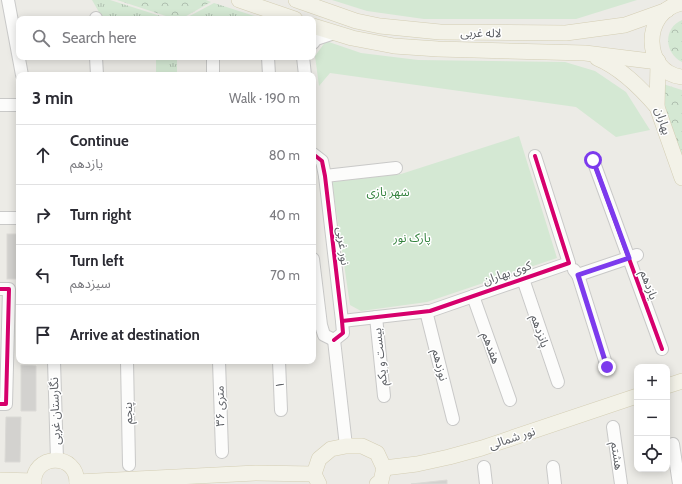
<!DOCTYPE html>
<html lang="en">
<head>
<meta charset="utf-8">
<style>
	:root { --surface:#fff; --page:#f7f7f7; --text:#2b2b33; --muted:#7c7c81; --line:#e1e1e2 }
	body { margin:0; font-family:Cabin,"Noto Sans Arabic",sans-serif; background:var(--page); color:var(--text) }
	.controls { position:absolute; right:12px; bottom:12px; display:grid; overflow:hidden; border-radius:8px; box-shadow:0 2px 10px #0003 }
	.controls button { width:36px; height:36px; display:grid; place-items:center; padding:0; border:0; border-bottom:1px solid var(--line); background:var(--surface); color:var(--text); font:20px sans-serif }
	.stop { position:absolute; width:12px; height:12px; margin:-9px; border:3px solid #7c3aed; border-radius:50%; background:#fff }
	.stop.end { background:#7c3aed; border-color:#fff; box-shadow:0 1px 4px #0008 }
	.list { margin:0; padding:0; list-style:none }
	h2 { display:flex; justify-content:space-between; align-items:center; height:52px; margin:0; padding:0 16px; font-size:17px }
	h2 small { font-size:13px; font-weight:400; color:var(--muted) }
	.list li { display:grid; grid-template-columns:26px 1fr auto; gap:12px; align-items:center; box-sizing:border-box; height:60px; padding:0 16px; border-top:1px solid var(--line) }
	.list b { display:block; font-size:15px; white-space:nowrap }
	.list p { margin:0; font-size:13px; white-space:nowrap; color:var(--muted) }
	.list em { font-size:13px; font-style:normal; color:var(--muted) }
	.icon { flex:none; width:22px; height:22px; fill:none; stroke:currentColor; stroke-width:2; stroke-linecap:round; stroke-linejoin:round }
	.map { position:relative; flex:none; width:682px; height:484px; overflow:hidden }
	.search { position:absolute; background:var(--surface); box-shadow:0 2px 10px #0003; left:16px; top:16px; width:300px; height:44px; display:flex; align-items:center; gap:10px; box-sizing:border-box; padding:0 14px; border-radius:8px; color:var(--muted); font-size:15px }
	.panel { position:absolute; background:var(--surface); box-shadow:0 2px 10px #0003; left:16px; top:72px; width:300px; height:292px; border-radius:8px }
	.map>svg:first-child { display:block }
	.grass { fill:url(#grass-tufts) }
	.forest { fill:url(#forest-crowns) }
	.park { fill:#d4e8d3 }
	.building { fill:#d3d2cf; stroke:#dbdad6 }
	.lines { fill:none; stroke-linecap:round; stroke-linejoin:round }
	.minor-casing { stroke:#c9c9c8; stroke-width:14 }
	.major-casing { stroke:#d4ceb4; stroke-width:16 }
	.minor { stroke:#fcfcfb; stroke-width:12 }
	.major { stroke:#f3f2e8; stroke-width:15 }
	.cycleway-casing { stroke:#fff; stroke-width:6 }
	.cycleway { stroke:#d6006c; stroke-width:4 }
	.route { stroke:#7c3aed; stroke-width:5 }
	.labels { text-anchor:middle; stroke-width:3; stroke-linejoin:round; paint-order:stroke }
	.street-label { font-size:12px; fill:#5c5f64; stroke:#fff }
	.park-label { font-size:12px; fill:#35833f; stroke:#fff }
</style>
</head>
<body>
<div class="map">
<svg width="682" height="484" viewBox="0 0 682 484">
	<defs>
		<pattern id="grass-tufts" width="24" height="20" patternUnits="userSpaceOnUse"><rect width="24" height="20" fill="#d4e8d3"/><path d="M3 7l-1-3M5 7V3M7 7l1-3M15 17l-1-3M17 17v-4M19 17l1-3" fill="none" stroke="#afbfaf"/></pattern>
		<pattern id="forest-crowns" width="20" height="18" patternUnits="userSpaceOnUse"><rect width="20" height="18" fill="#d4e8d3"/><path d="M2 6a3 3 0 1 1 6 0M12 15a3 3 0 1 1 6 0" fill="none" stroke="#afbfaf"/></pattern>
	</defs>
	<rect width="100%" height="100%" fill="#ecebe6"/>
	<g class="grass">
		<path d="M 92,0 L 110,0 L 170,19 L 103,19 Z"/>
		<path d="M 214,3 L 264,19 L 184,19 Z"/>
		<rect x="156" y="57" width="21" height="18"/>
	</g>
	<g class="forest">
		<path d="M 117,0 L 206,0 L 211,2 L 181,19 L 175,19 Z"/>
		<path d="M 682,20 L 682,62 C 664,53 663,28 682,20 Z"/>
		<path d="M 663,84 L 682,90 L 682,165 L 663,105 Z"/>
	</g>
	<g class="park">
		<path d="M 332,0 L 637,0 L 576,19 L 424,19 L 367,11 Z"/>
		<path d="M 326,41 L 361,53 L 418,60 L 565,62 L 595,71 L 626,92 L 650,130 L 616,137 L 576,107 L 330,73 L 319,86 L 315,56 Z"/>
		<path d="M 519,136 L 557,258 L 427,302 L 361,311 L 350,305 L 332,182 L 401,174 Z"/>
	</g>
	<g class="building">
		<rect x="7" y="234" width="12" height="45"/>
		<path d="M 21,365 L 36,366 L 36,411 L 21,411 Z"/>
		<path d="M 6,417 L 21,417 L 20,462 L 5,462 Z"/>
		<path d="M 447,480 L 447,484 L 411,484 Z"/>
	</g>
	<g class="lines">
		<defs>
			<g id="minor">
				<path d="M 8,0 L 22,75"/>
				<path d="M 96,18 L 96,19"/>
				<path d="M 313,43 L 316,39 L 334,33"/>
				<path d="M 96,57 L 97,75"/>
				<path d="M 213,57 L 213,75"/>
				<path d="M 268,57 L 269,75"/>
				<path d="M 303,57 L 305,75"/>
				<path d="M 0,105 L 19,105"/>
				<path d="M 313,154 L 322,161 L 325,176 L 342,321 L 343,333 L 334,340"/>
				<path d="M 593,160 L 662,349"/>
				<path d="M 325,176 L 396,168"/>
				<path d="M 0,218 L 19,218"/>
				<path d="M 313,259 L 321,325 L 324,335 L 334,340"/>
				<path d="M 574,270 L 578,275 L 637,255"/>
				<path d="M 578,275 L 607,367"/>
				<path d="M 523,279 L 558,382"/>
				<path d="M 0,289 L 9,289 L 6,404 L 0,404"/>
				<path d="M 473,296 L 510,400"/>
				<path d="M 426,311 L 453,419"/>
				<path d="M 376,317 L 384,396"/>
				<path d="M 342,321 L 430,311 L 569,263 L 535,156"/>
				<path d="M 334,340 L 346,446"/>
				<path d="M 54,361 L 57,460"/>
				<path d="M 127,361 L 129,465"/>
				<path d="M 219,361 L 222,452"/>
				<path d="M 279,361 L 281,410"/>
				<path d="M 613,427 L 621,484"/>
				<path d="M 673,444 L 679,484"/>
				<path d="M 484,467 L 486,484"/>
				<path d="M 553,467 L 555,484"/>
			</g>
			<g id="major">
				<path d="M 239,0 L 295,19"/>
				<path d="M 296,0 L 356,21 L 380,26 L 440,32 L 566,33 L 625,25 L 667,10"/>
				<path d="M 682,3 C 641,11 643,73 682,77"/>
				<path d="M 313,26 L 352,38 L 394,46 L 438,49 L 585,53 L 650,61 L 658,61"/>
				<path d="M 597,58 C 621,68 640,87 657,107"/>
				<path d="M 658,63 L 657,107 L 682,178"/>
				<path d="M 667,386 L 682,381"/>
				<path d="M 384,468 L 417,464 L 449,457 L 482,448 L 637,396"/>
				<path d="M 0,480 L 34,481"/>
				<path d="M 77,482 L 256,473 L 314,474"/>
				<path d="M 34,484 C 31,454 78,451 77,484"/>
				<path d="M 319,484 L 314,474 L 319,459 L 331,449 L 346,446 L 362,446 L 377,453 L 384,468 L 381,481 L 377,484"/>
			</g>
		</defs>
		<use href="#minor" class="minor-casing"/>
		<use href="#major" class="major-casing"/>
		<use href="#minor" class="minor"/>
		<use href="#major" class="major"/>
		<defs>
			<g id="cycleway">
				<path d="M 313,154 L 322,161 L 325,176 L 342,321 L 343,333 L 334,340"/>
				<path d="M 593,160 L 662,349"/>
				<path d="M 0,289 L 9,289 L 6,404 L 0,404"/>
				<path d="M 342,321 L 430,311 L 569,263 L 535,156"/>
			</g>
		</defs>
		<use href="#cycleway" class="cycleway-casing"/>
		<use href="#cycleway" class="cycleway"/>
	</g>
	<g class="lines">
		<path class="route" d="M 593,160 L 629,258 L 578,275 L 607,367"/>
	</g>
	<g class="labels">
		<g class="street-label">
			<text transform="translate(481 33) rotate(1)" y="4">لاله غربی</text>
			<text transform="translate(663 121) rotate(73)" y="4">بهاران</text>
			<text transform="translate(343 246) rotate(83)" y="4">نور غربی</text>
			<text transform="translate(507 273) rotate(-19)" y="4">کوی بهاران</text>
			<text transform="translate(649 285) rotate(70)" y="4">یازدهم</text>
			<text transform="translate(540 331) rotate(71)" y="4">پانزدهم</text>
			<text transform="translate(491 348) rotate(70)" y="4">هفدهم</text>
			<text transform="translate(380 357) rotate(-96)" y="4">بیست و یکم</text>
			<text transform="translate(440 365) rotate(76)" y="4">نوزدهم</text>
			<text transform="translate(280 385) rotate(-92)" y="4">۱</text>
			<text transform="translate(220 406) rotate(-91)" y="4">۳۶ متری</text>
			<text transform="translate(55 411) rotate(-92)" y="4">نگارستان غربی</text>
			<text transform="translate(128 413) rotate(-91)" y="4">پنجم</text>
			<text transform="translate(512 438) rotate(-18)" y="4">نور شمالی</text>
			<text transform="translate(617 456) rotate(82)" y="4">هشتم</text>
		</g>
		<g class="park-label">
			<text x="388" y="196">شهر بازی</text>
			<text x="412" y="242">پارک نور</text>
		</g>
	</g>
</svg>
<div class="controls">
<button>+</button>
<button>−</button>
<button><svg class="icon" aria-label="locate" viewBox="0 0 24 24"><circle cx="12" cy="12" r="6"/><path d="M12 2v4M12 18v4M2 12h4M18 12h4"/></svg></button>
</div>
<div class="stop" style="left:593px;top:160px"></div>
<div class="stop end" style="left:607px;top:367px"></div>
<div class="search"><svg class="icon" aria-label="search" viewBox="0 0 24 24"><circle cx="10" cy="10" r="6"/><path d="M15 15l6 6"/></svg>Search here</div>
<section class="panel">
<h2>3 min<small>Walk · 190 m</small></h2>
<ul class="list">
<li><svg class="icon" aria-label="ahead" viewBox="0 0 24 24"><path d="M12 20V5M6 11l6-6 6 6"/></svg><div><b>Continue</b><p>یازدهم</p></div><em>80 m</em></li>
<li><svg class="icon" aria-label="right" viewBox="0 0 24 24"><path d="M7 20v-9h11M14 6l5 5-5 5"/></svg><div><b>Turn right</b></div><em>40 m</em></li>
<li><svg class="icon" aria-label="left" viewBox="0 0 24 24"><path d="M17 20v-9H6M10 6l-5 5 5 5"/></svg><div><b>Turn left</b><p>سیزدهم</p></div><em>70 m</em></li>
<li><svg class="icon" aria-label="arrive" viewBox="0 0 24 24"><path d="M6 21V4h12l-3 4 3 4H6"/></svg><div><b>Arrive at destination</b></div></li>
</ul>
</section>
</div>
</body>
</html>
